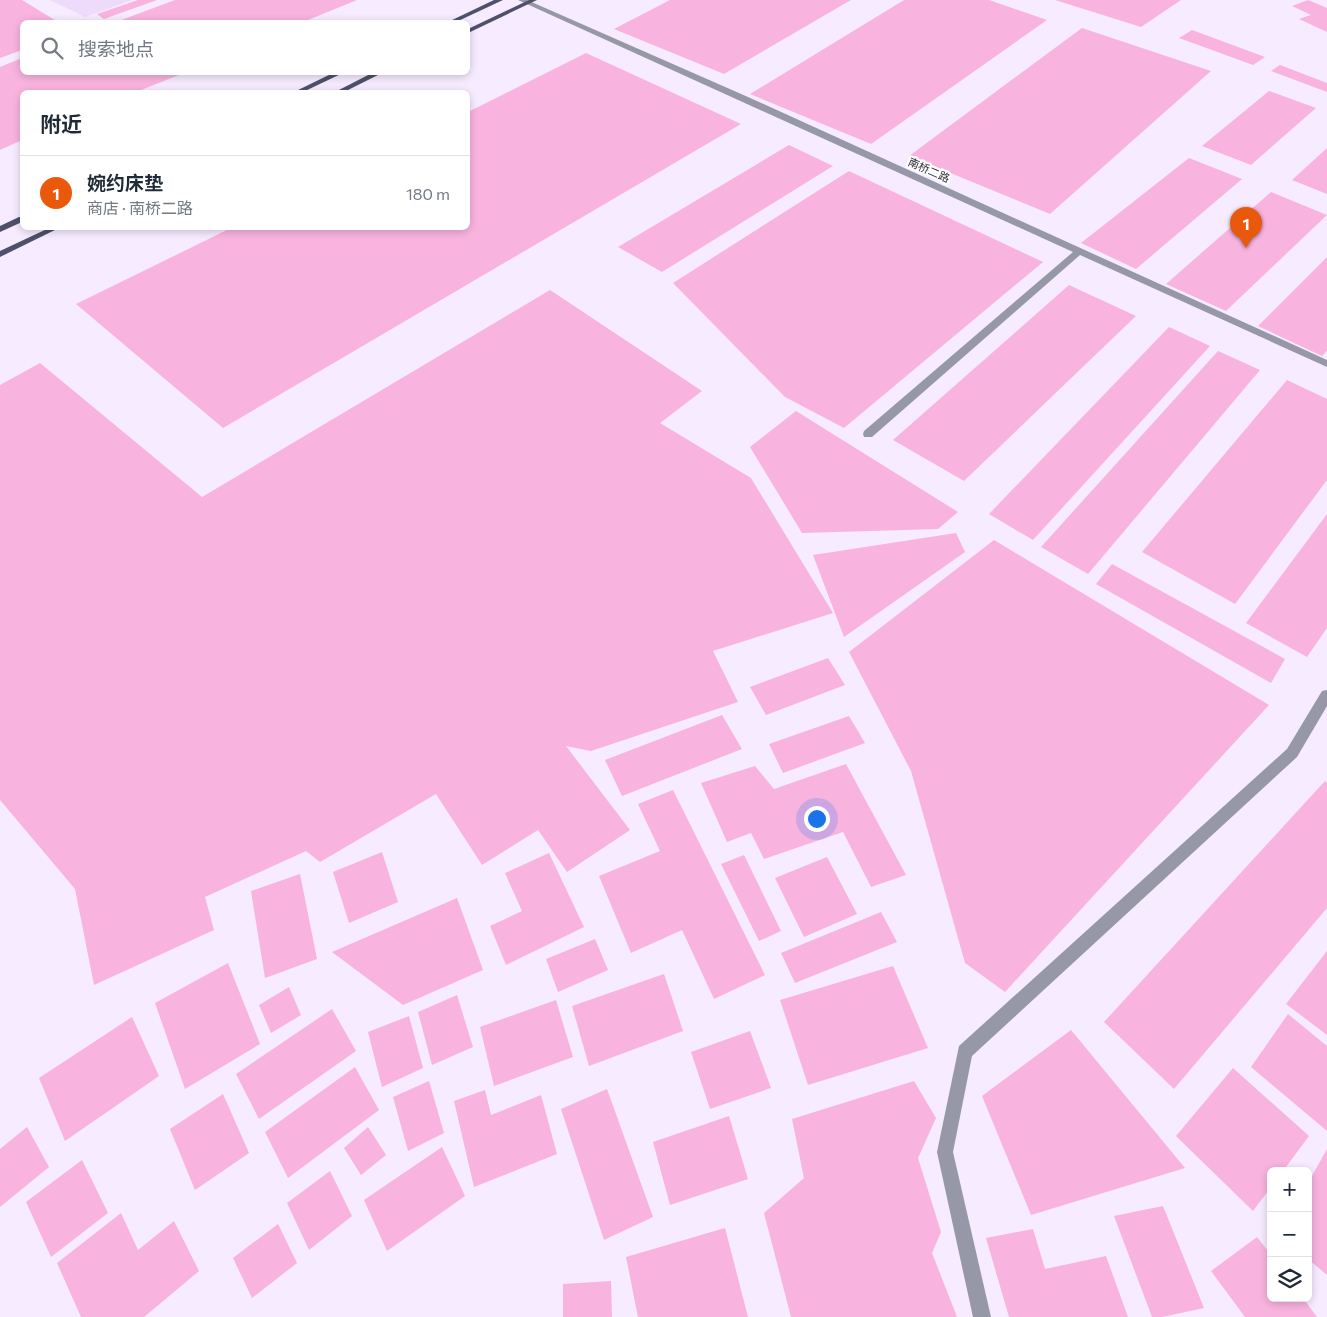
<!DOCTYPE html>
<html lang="zh">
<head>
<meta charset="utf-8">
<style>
	:root { --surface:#fff; --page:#f2f2f3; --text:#1f2937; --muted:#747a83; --line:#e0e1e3; --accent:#ea580c }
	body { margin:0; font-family:Commissioner,"Noto Sans SC",sans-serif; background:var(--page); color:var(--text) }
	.controls { position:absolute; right:15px; bottom:15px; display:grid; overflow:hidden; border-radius:8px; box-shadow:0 2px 8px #0003 }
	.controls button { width:45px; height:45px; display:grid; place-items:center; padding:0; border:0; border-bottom:1px solid var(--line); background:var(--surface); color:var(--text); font:25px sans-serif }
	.you { position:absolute; left:816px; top:818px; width:18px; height:18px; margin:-12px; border:4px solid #fff; border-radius:50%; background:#1a73e8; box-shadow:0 0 0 8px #1a73e833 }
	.badge { display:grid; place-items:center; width:32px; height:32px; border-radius:50%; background:var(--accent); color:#fff; font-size:16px; font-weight:700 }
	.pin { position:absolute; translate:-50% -41px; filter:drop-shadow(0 1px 2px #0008) }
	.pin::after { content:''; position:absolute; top:26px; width:18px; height:15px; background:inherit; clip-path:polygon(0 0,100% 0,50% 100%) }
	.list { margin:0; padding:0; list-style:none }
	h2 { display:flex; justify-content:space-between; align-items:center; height:65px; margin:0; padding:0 20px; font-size:21px }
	h2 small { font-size:16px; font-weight:400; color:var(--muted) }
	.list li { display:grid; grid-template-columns:32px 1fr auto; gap:15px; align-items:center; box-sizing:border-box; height:75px; padding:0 20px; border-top:1px solid var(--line) }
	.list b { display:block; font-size:19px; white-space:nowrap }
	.list p { margin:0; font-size:16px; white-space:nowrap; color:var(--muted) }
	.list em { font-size:16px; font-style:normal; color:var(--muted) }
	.icon { flex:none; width:28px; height:28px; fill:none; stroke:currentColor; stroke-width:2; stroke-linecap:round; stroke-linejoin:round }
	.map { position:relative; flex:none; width:1327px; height:1317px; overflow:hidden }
	.search { position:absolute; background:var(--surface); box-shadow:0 2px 8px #0003; left:20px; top:20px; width:450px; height:55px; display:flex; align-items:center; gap:12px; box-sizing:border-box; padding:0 18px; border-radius:8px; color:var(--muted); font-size:19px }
	.panel { position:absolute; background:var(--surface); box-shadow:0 2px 8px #0003; left:20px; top:90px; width:450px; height:140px; border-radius:8px }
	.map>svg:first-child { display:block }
	.built { fill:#eedbfb }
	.building { fill:#f9b3df }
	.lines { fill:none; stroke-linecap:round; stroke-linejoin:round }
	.minor { fill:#9698a7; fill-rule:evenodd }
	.primary { fill:#4f506a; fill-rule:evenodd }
	.labels { text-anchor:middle; stroke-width:4.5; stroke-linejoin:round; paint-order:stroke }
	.far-street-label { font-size:11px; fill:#332c38; stroke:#fdfdfd }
</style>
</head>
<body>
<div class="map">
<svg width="1327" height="1317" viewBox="0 0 1327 1317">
	<rect width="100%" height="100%" fill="#f6ebff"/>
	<path class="built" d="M 50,0 L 132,0 L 85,17 Z"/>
	<g class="building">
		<path d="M 0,0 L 22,0 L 58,22 L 22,22 L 22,50 L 0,58 Z"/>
		<path d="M 138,0 L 157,0 L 104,19 L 97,14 Z"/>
		<path d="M 175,0 L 357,0 L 303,22 L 116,22 Z"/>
		<path d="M 670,0 L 851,0 L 724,74 L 614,29 Z"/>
		<path d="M 904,0 L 989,0 L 1047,20 L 871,144 L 750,94 Z"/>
		<path d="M 1055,0 L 1181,0 L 1141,27 Z"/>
		<path d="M 1308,0 L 1327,8 L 1327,32 L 1299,19 L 1311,15 L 1292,6 Z"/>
		<path d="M 1082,28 L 1211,71 L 1050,214 L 909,156 Z"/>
		<path d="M 1192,30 L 1265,57 L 1253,65 L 1179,38 Z"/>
		<path d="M 586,53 L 741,124 L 223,428 L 76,304 L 231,228 L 468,228 L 468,112 Z"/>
		<path d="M 22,58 L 22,72 L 184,73 L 136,92 L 22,92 L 22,140 L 0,150 L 0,67 Z"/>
		<path d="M 1280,65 L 1327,83 L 1327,92 L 1271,71 Z"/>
		<path d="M 1269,91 L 1316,108 L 1251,165 L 1202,146 Z"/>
		<path d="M 789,145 L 833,166 L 662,272 L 618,247 Z"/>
		<path d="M 1327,148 L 1327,194 L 1292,180 Z"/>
		<path d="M 1189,158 L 1242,179 L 1136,269 L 1081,243 Z"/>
		<path d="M 849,171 L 1043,262 L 844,428 L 785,397 L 673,283 Z"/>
		<path d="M 1271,192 L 1327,215 L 1226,311 L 1166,284 Z"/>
		<path d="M 1327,257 L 1327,351 L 1322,356 L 1258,326 Z"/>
		<path d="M 1069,285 L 1136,316 L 964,481 L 893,440 Z"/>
		<path d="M 550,290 L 702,391 L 660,423 L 751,478 L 833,613 L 713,651 L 738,702 L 591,751 L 566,746 L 630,830 L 567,872 L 538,830 L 482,865 L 436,794 L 320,862 L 306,851 L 205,897 L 214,930 L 94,985 L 75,889 L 0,800 L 0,385 L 40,363 L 202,497 Z"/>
		<path d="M 1169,327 L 1210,346 L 1033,540 L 989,514 Z"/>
		<path d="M 1218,351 L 1260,370 L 1088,574 L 1041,547 Z"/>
		<path d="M 1287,380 L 1327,399 L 1327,480 L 1235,604 L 1142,552 Z"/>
		<path d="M 796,411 L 958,512 L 938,529 L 802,533 L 750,447 Z"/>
		<path d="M 1327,514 L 1327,628 L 1307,657 L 1246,623 Z"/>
		<path d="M 956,533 L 965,552 L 844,637 L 813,555 Z"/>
		<path d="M 994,540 L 1269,705 L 1005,992 L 965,963 L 911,771 L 849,652 Z"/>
		<path d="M 1112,564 L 1285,659 L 1271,683 L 1096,584 Z"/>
		<path d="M 828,658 L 845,685 L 766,715 L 750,687 Z"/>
		<path d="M 722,715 L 742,749 L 622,796 L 605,760 Z"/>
		<path d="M 849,716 L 865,743 L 783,773 L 769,744 Z"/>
		<path d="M 846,764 L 906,875 L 871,887 L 843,832 L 764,859 L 751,833 L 727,842 L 701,783 L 755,766 L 774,789 Z"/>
		<path d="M 1325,781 L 1327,783 L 1327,908 L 1174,1089 L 1104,1022 Z"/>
		<path d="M 673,790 L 765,975 L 714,999 L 682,930 L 631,953 L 599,876 L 660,851 L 638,804 Z"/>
		<path d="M 382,852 L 398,902 L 349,923 L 333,872 Z"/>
		<path d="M 549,853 L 584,927 L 506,965 L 490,926 L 522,911 L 505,873 Z"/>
		<path d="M 744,855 L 781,931 L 759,941 L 721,864 Z"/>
		<path d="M 827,857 L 857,914 L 804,937 L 775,878 Z"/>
		<path d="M 300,874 L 317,959 L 265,978 L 251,891 Z"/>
		<path d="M 457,898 L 483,970 L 403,1005 L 332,952 Z"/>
		<path d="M 881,912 L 897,942 L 795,983 L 781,953 Z"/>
		<path d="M 595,939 L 608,970 L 558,992 L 546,959 Z"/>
		<path d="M 1327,951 L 1327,1035 L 1286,1004 Z"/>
		<path d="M 228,963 L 260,1044 L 185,1089 L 155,1003 Z"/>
		<path d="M 893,966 L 928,1048 L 808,1085 L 780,1000 Z"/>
		<path d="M 664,974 L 683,1031 L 589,1066 L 572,1006 Z"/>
		<path d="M 289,987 L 301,1015 L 271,1033 L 259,1005 Z"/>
		<path d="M 457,995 L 473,1047 L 432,1065 L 418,1012 Z"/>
		<path d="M 556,1000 L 573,1057 L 494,1086 L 480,1027 Z"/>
		<path d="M 332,1009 L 356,1051 L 259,1119 L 236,1074 Z"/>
		<path d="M 1288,1014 L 1327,1046 L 1327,1131 L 1251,1067 Z"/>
		<path d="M 409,1016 L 423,1068 L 382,1087 L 368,1032 Z"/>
		<path d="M 132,1017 L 159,1076 L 65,1141 L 39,1078 Z"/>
		<path d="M 1071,1030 L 1185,1168 L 1031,1215 L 982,1096 Z"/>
		<path d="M 750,1031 L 771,1088 L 710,1109 L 691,1052 Z"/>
		<path d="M 355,1067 L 379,1110 L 288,1178 L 265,1132 Z"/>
		<path d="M 1233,1068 L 1309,1136 L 1283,1171 L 1271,1171 L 1271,1187 L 1253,1211 L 1176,1136 Z"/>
		<path d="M 429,1081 L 444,1133 L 408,1151 L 393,1097 Z"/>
		<path d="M 914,1081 L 936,1118 L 918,1158 L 941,1232 L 932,1253 L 957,1317 L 791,1317 L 764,1213 L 804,1178 L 792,1119 Z"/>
		<path d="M 607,1089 L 653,1217 L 604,1240 L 561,1109 Z"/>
		<path d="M 485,1090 L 491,1115 L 541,1095 L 557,1154 L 474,1187 L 454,1101 Z"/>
		<path d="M 223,1094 L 249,1153 L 195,1190 L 170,1129 Z"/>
		<path d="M 729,1116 L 748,1179 L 670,1205 L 653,1142 Z"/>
		<path d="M 27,1127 L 49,1167 L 0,1207 L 0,1149 Z"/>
		<path d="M 368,1127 L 386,1155 L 361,1175 L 344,1148 Z"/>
		<path d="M 442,1147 L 465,1196 L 387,1251 L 364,1200 Z"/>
		<path d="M 1327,1149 L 1327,1275 L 1308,1259 L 1308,1183 Z"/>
		<path d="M 82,1160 L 108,1213 L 51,1257 L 26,1202 Z"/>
		<path d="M 330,1171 L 352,1216 L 309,1250 L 287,1203 Z"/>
		<path d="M 1163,1206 L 1204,1308 L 1162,1317 L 1152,1317 L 1114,1216 Z"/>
		<path d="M 121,1213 L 138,1250 L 174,1221 L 199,1271 L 144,1317 L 81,1317 L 57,1263 Z"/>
		<path d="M 278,1224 L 297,1263 L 252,1298 L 233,1258 Z"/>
		<path d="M 725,1228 L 748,1317 L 638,1317 L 626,1257 Z"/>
		<path d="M 1033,1229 L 1045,1269 L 1106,1256 L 1128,1317 L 1009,1317 L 986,1238 Z"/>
		<path d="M 1257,1237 L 1271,1255 L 1271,1298 L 1303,1298 L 1317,1317 L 1245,1317 L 1211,1271 Z"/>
		<path d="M 611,1281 L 612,1317 L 563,1317 L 563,1284 Z"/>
	</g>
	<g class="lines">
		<g class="minor">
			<path d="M 518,0 L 527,0 L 748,97 L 1327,360 L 1327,367 L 1080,255 L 872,437 L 864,437 L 863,434 L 864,431 L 1073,252 Z"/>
			<path d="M 1327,690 L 1327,706 L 1297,757 L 972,1056 L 953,1152 L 991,1317 L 973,1317 L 937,1152 L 959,1046 L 1287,749 L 1322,691 Z"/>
		</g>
		<g class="primary">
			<path d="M 494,0 L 503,0 L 456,22 L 448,22 Z"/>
			<path d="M 529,0 L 537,0 L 468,33 L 468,29 Z"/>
			<path d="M 335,72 L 345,72 L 303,92 L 294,92 Z"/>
			<path d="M 374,72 L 384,72 L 344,92 L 335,92 Z"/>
			<path d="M 19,217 L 22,217 L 22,222 L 0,232 L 0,226 Z"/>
			<path d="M 49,228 L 59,228 L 0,257 L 0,251 Z"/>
		</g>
	</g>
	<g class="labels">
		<g class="far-street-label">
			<text transform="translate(929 170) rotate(24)" y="4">南桥二路</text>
		</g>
	</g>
</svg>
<div class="controls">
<button>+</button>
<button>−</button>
<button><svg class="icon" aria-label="layers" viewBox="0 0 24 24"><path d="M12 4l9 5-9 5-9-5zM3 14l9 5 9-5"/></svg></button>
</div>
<div class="you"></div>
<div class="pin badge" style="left:1246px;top:248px">1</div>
<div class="search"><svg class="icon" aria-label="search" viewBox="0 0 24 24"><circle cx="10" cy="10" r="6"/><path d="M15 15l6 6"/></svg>搜索地点</div>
<section class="panel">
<h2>附近<small></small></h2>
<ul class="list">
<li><span class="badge">1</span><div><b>婉约床垫</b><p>商店 · 南桥二路</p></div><em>180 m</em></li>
</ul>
</section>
</div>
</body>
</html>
